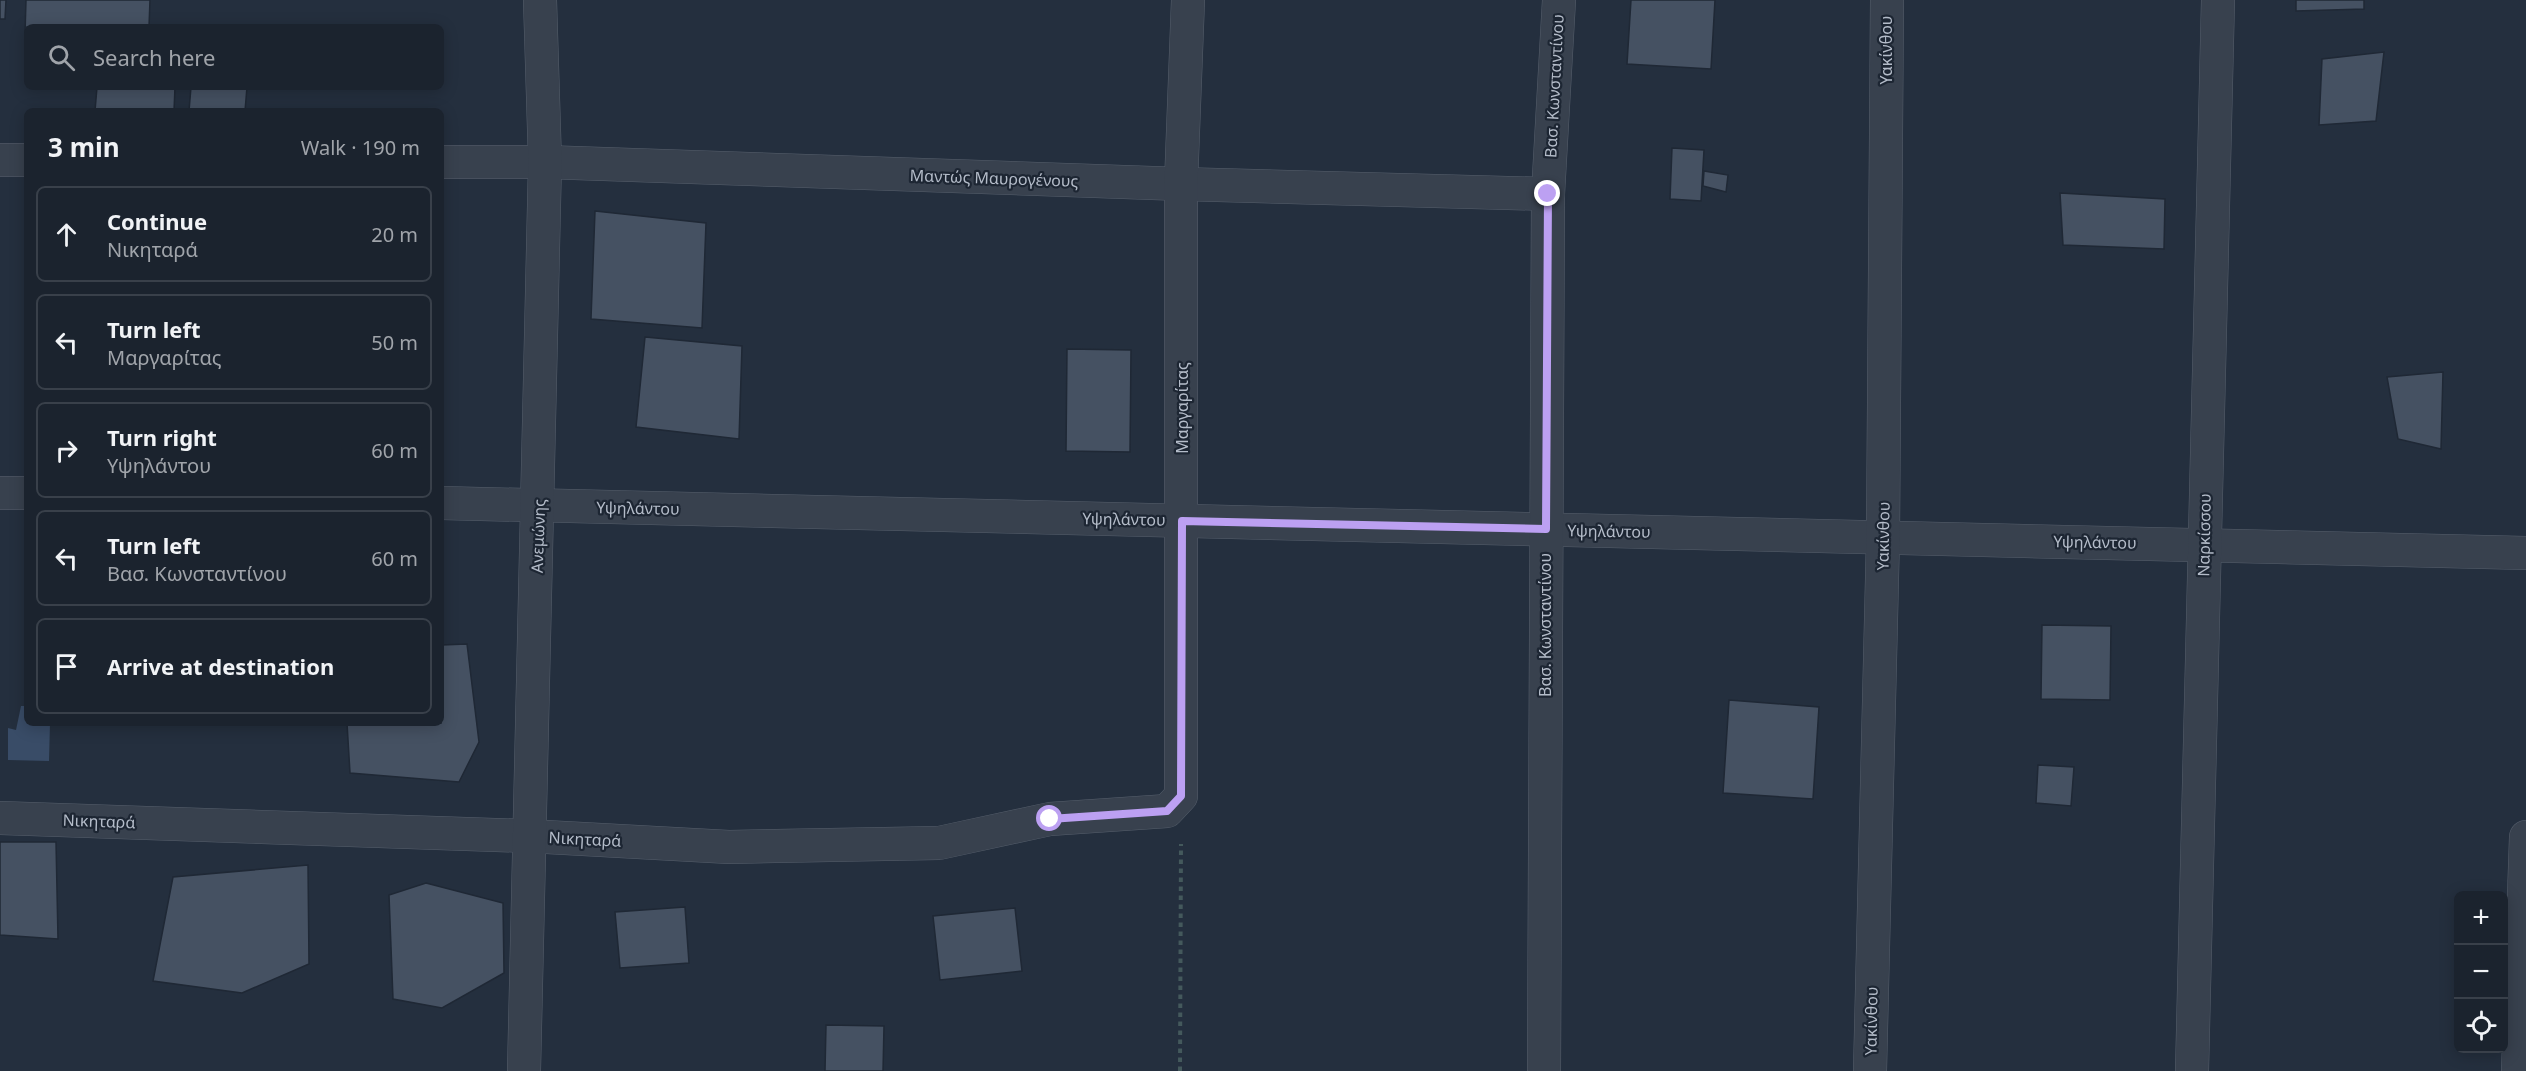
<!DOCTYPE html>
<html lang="en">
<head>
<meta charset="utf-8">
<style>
	:root { --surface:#1b232e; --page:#282f3a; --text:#f1f3f6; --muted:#a0a4aa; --line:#39404a }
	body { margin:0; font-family:"Noto Sans",sans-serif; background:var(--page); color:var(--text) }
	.controls { position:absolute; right:18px; bottom:18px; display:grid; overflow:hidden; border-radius:9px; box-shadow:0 3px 15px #0003 }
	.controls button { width:54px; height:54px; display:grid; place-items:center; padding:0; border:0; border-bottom:2px solid var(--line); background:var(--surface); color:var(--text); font:30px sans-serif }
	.stop { position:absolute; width:18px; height:18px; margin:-14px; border:4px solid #bca0f2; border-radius:50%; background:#fff }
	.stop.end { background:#bca0f2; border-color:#fff; box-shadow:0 2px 6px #0008 }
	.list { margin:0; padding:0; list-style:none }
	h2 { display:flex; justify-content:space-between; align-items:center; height:78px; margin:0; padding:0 24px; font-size:26px }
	h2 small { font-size:20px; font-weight:400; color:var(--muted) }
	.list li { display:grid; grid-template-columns:39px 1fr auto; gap:18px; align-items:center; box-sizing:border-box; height:96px; margin:0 12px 12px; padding:0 12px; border:2px solid var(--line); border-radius:9px }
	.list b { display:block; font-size:22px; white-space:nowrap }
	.list p { margin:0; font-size:20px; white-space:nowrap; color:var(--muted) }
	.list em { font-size:20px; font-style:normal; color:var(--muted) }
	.icon { flex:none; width:33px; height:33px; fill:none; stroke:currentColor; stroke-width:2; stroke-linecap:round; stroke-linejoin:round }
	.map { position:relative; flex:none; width:2526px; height:1071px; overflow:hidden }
	.search { position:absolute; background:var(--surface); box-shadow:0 3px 15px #0003; left:24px; top:24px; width:420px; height:66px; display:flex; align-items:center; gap:15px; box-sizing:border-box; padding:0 21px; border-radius:9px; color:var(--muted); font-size:22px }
	.panel { position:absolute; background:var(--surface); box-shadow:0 3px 15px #0003; left:24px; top:108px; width:420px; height:618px; border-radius:9px }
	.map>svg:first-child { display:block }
	.water { fill:#394c67 }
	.building { fill:#455162; stroke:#1f2835; stroke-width:1.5 }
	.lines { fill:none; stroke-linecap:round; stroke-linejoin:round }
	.minor-casing { stroke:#565f6c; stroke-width:34 }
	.path { stroke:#44595c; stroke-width:4; stroke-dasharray:4.5 4.5; stroke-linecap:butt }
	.minor { stroke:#38414e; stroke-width:33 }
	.route { stroke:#bca0f2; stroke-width:8 }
	.labels { text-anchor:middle; stroke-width:4.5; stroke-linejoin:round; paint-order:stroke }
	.street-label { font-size:16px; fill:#b4bcc9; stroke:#1d2633 }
</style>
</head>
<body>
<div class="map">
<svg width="2526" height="1071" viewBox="0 0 2526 1071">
	<rect width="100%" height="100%" fill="#242f3e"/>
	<path class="water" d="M 21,706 L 27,706 L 27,723 L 50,723 L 49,761 L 8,760 L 8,728 L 16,730 Z"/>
	<g class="building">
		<path d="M 0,0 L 6,0 L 5,19 L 0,19 Z"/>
		<path d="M 26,0 L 150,0 L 149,27 L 27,27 L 27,34 L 25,34 Z"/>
		<path d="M 1631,0 L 1715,0 L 1711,69 L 1627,64 Z"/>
		<path d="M 2296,0 L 2364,0 L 2364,9 L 2296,11 Z"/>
		<path d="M 2384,52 L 2376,121 L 2319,125 L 2322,59 Z"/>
		<path d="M 97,87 L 175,87 L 174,111 L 95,111 Z"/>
		<path d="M 191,87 L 247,87 L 245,111 L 189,111 Z"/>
		<path d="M 1672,148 L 1704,150 L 1701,201 L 1670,199 Z"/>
		<path d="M 1704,171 L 1728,175 L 1726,192 L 1703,186 Z"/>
		<path d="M 2060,193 L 2165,199 L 2164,249 L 2063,245 Z"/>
		<path d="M 595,211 L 706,223 L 702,328 L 591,319 Z"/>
		<path d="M 645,337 L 742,346 L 739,439 L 636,427 Z"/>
		<path d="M 1067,349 L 1131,350 L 1130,452 L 1066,451 Z"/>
		<path d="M 2443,372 L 2441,449 L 2398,439 L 2387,377 Z"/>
		<path d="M 2042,625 L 2111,626 L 2110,700 L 2041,699 Z"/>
		<path d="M 467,644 L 479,742 L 459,782 L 350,773 L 347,723 L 441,723 L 441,645 Z"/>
		<path d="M 1729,700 L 1819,707 L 1813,799 L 1723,793 Z"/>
		<path d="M 2038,765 L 2074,767 L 2071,806 L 2036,803 Z"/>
		<path d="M 0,842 L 56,842 L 58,939 L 0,935 Z"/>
		<path d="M 308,865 L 309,964 L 242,993 L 153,981 L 173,877 Z"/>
		<path d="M 426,883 L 503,903 L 504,973 L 442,1008 L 393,999 L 389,895 Z"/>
		<path d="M 685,907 L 689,963 L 620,968 L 615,912 Z"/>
		<path d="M 1015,908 L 1022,971 L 940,980 L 933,916 Z"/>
		<path d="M 826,1025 L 884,1026 L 883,1071 L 825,1071 Z"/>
	</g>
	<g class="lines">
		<defs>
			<g id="minor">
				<path d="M 0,160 L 27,160"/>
				<path d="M 441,162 L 545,162 L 1181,184 L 1548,194"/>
				<path d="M 0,493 L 27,493"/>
				<path d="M 441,503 L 2526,553"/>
				<path d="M 0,818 L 528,836 L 729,847 L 939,843 L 1050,819 L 1167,811 L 1181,796 L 1181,184 L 1188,0"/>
				<path d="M 524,1071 L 545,162 L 540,0"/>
				<path d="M 1544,1071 L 1548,194 L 1559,0"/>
				<path d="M 1870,1071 L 1883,537 L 1887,0"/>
				<path d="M 2192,1071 L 2218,0"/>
				<path d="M 2518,1071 L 2526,837"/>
			</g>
		</defs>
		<use href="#minor" class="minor-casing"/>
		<path class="path" d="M 1180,1071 L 1181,844"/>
		<use href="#minor" class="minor"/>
	</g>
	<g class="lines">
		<path class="route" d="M 1050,819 L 1167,811 L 1181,796 L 1182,521 L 1546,529 L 1548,194"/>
	</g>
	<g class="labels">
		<g class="street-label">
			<text transform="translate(1886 50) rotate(-90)" y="6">Υακίνθου</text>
			<text transform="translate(1554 86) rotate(-87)" y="6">Βασ. Κωνσταντίνου</text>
			<text transform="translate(994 178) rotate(2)" y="6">Μαντώς Μαυρογένους</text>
			<text transform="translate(1182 408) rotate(-90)" y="6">Μαργαρίτας</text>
			<text transform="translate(638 508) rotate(1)" y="6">Υψηλάντου</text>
			<text transform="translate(1124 519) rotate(1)" y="6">Υψηλάντου</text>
			<text transform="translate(1609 531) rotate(1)" y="6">Υψηλάντου</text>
			<text transform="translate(2204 535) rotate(-89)" y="6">Ναρκίσσου</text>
			<text transform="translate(538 536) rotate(-88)" y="6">Ανεμώνης</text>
			<text transform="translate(1883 536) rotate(-89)" y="6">Υακίνθου</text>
			<text transform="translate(2095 542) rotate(1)" y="6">Υψηλάντου</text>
			<text transform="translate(1545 625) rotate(-90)" y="6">Βασ. Κωνσταντίνου</text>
			<text transform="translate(99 821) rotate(2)" y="6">Νικηταρά</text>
			<text transform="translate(585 839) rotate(3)" y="6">Νικηταρά</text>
			<text transform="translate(1871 1021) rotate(-89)" y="6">Υακίνθου</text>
		</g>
	</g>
</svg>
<div class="controls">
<button>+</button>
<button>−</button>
<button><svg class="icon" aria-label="locate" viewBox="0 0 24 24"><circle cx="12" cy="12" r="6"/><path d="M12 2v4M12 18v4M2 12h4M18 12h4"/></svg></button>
</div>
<div class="stop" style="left:1050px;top:819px"></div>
<div class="stop end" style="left:1548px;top:194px"></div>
<div class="search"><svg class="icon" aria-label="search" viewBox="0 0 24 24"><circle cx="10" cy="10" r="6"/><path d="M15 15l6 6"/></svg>Search here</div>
<section class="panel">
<h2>3 min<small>Walk · 190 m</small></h2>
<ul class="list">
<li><svg class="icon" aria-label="ahead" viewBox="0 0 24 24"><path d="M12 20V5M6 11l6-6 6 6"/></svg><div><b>Continue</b><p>Νικηταρά</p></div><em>20 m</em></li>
<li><svg class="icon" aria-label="left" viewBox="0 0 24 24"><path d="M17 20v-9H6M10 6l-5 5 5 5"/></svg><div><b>Turn left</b><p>Μαργαρίτας</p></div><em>50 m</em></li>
<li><svg class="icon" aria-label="right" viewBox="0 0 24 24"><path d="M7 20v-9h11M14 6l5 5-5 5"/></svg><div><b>Turn right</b><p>Υψηλάντου</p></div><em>60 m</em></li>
<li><svg class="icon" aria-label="left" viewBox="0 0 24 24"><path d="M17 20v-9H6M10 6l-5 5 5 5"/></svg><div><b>Turn left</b><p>Βασ. Κωνσταντίνου</p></div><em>60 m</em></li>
<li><svg class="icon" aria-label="arrive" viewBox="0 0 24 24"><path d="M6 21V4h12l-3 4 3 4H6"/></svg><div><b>Arrive at destination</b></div></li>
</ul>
</section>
</div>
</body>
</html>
